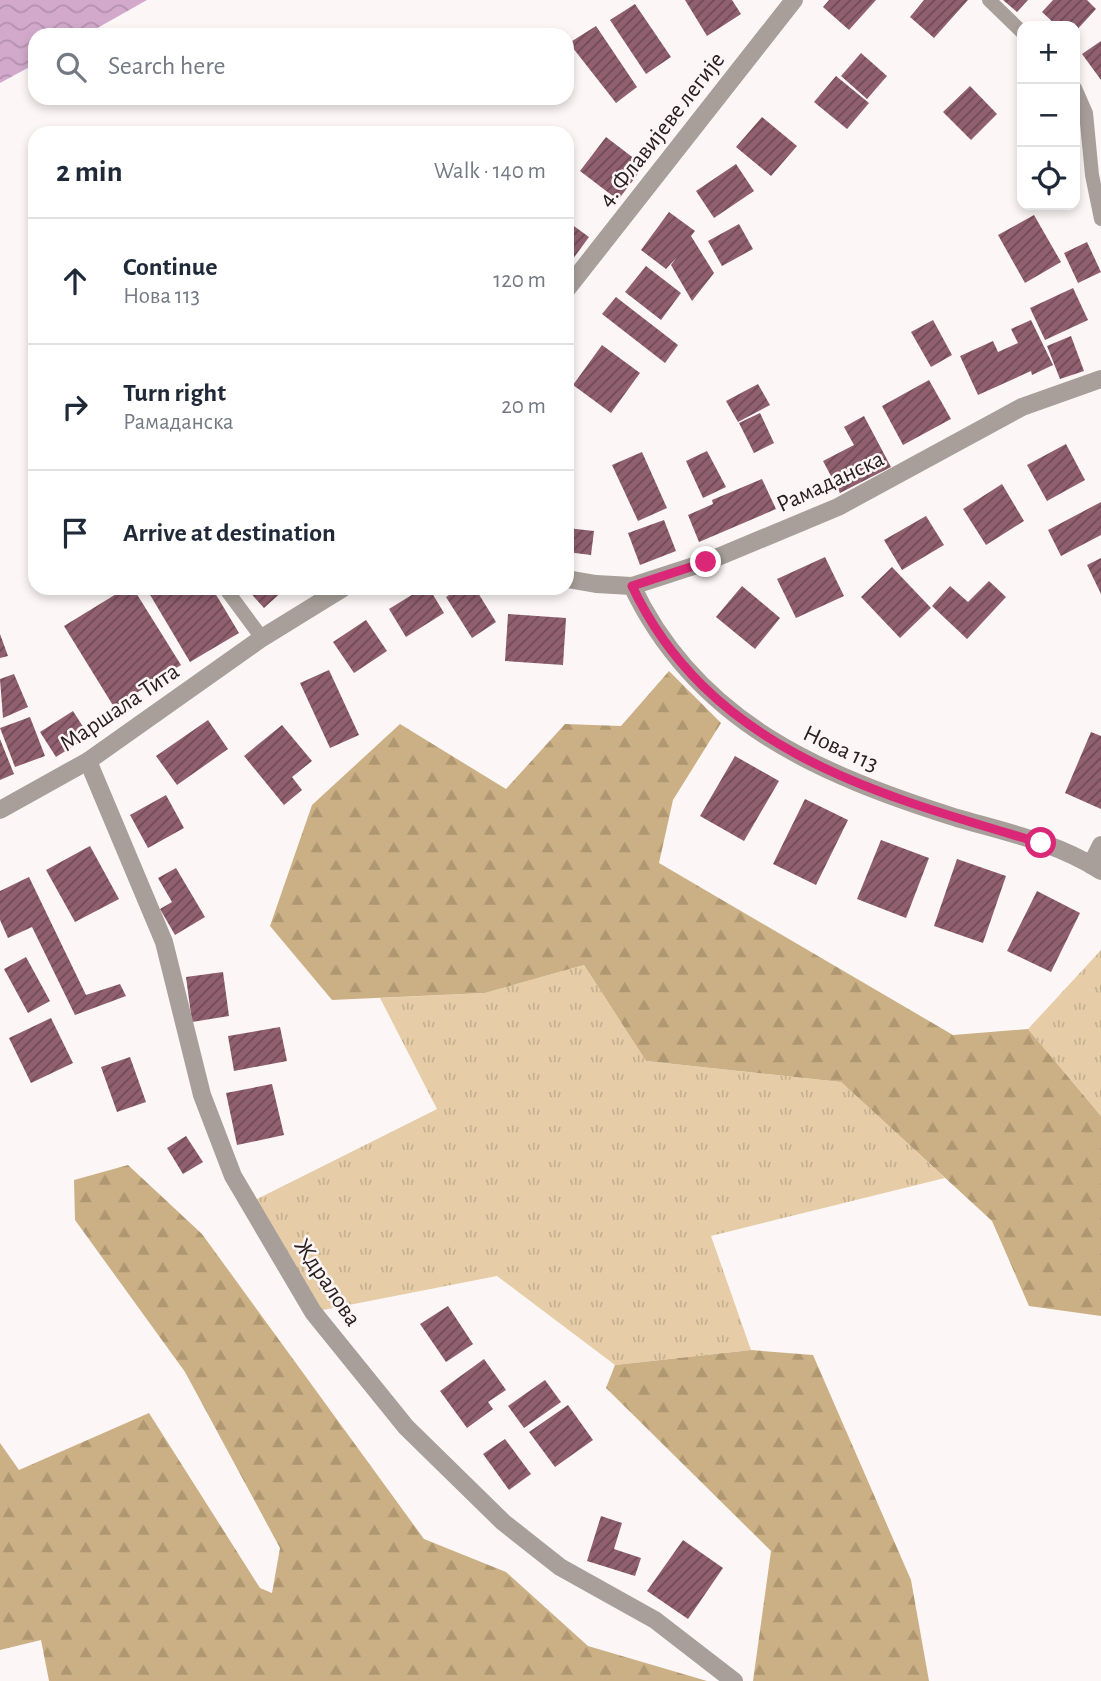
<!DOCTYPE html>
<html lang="en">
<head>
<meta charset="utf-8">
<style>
	:root { --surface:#fff; --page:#f6f6f7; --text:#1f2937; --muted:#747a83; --line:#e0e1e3 }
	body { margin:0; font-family:"Alegreya Sans",sans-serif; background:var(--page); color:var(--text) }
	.controls { position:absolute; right:21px; top:21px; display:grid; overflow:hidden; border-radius:14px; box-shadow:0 4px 10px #0003 }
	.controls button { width:63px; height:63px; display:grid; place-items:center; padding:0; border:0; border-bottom:2px solid var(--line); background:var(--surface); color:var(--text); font:35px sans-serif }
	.stop { position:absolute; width:21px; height:21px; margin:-16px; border:5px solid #db2777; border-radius:50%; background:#fff }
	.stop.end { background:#db2777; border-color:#fff; box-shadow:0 2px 7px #0008 }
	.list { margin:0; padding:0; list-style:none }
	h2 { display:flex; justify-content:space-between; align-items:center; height:91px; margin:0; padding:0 28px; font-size:30px }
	h2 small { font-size:23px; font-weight:400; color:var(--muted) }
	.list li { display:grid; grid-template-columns:46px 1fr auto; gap:21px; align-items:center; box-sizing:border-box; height:126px; padding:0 28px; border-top:2px solid var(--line) }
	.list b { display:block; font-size:26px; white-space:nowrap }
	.list p { margin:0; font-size:23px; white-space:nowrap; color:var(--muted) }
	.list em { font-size:23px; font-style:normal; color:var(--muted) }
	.icon { flex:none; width:38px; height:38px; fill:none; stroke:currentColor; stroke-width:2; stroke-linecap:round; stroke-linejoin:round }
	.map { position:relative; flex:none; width:1101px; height:1681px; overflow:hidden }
	.search { position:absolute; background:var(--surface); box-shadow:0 4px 10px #0003; left:28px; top:28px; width:546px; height:77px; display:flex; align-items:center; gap:18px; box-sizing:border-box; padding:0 24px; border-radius:21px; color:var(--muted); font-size:26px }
	.panel { position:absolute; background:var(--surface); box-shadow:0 4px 10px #0003; left:28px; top:126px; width:546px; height:469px; border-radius:21px }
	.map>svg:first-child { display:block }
	.grass { fill:url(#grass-tufts) }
	.forest { fill:url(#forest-firs) }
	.water { fill:url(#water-waves) }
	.building { fill:url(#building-hatch) }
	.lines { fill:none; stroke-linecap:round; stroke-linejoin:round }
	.lane { stroke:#a89f9a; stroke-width:14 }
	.street { stroke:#a89f9a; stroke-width:18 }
	.route { stroke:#db2777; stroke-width:9 }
	.labels { text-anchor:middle; stroke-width:5; stroke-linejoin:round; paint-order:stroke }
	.street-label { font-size:24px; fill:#29201f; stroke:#fcf7f6 }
</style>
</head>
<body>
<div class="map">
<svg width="1101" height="1681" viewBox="0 0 1101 1681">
	<defs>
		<pattern id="grass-tufts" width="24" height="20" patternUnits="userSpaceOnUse" patternTransform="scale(1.75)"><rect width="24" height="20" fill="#e6cda7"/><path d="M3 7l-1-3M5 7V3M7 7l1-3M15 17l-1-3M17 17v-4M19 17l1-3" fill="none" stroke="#c5b08f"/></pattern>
		<pattern id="forest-firs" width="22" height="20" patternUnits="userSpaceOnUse" patternTransform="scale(1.75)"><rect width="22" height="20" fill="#ccb085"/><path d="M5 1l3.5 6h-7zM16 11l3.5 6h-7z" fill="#af9772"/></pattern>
		<pattern id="water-waves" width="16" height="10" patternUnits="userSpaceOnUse" patternTransform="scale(1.75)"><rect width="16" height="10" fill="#d2a9cb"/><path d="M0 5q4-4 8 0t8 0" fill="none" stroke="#b491ae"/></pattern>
		<pattern id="building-hatch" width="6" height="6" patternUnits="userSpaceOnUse" patternTransform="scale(1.75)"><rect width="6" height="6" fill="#906070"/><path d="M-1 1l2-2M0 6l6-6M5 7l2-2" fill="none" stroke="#6f4a56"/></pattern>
	</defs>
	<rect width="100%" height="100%" fill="#fcf7f6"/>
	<g class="grass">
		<path d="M 1101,950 L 1101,1116 L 1028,1029 Z"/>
		<path d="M 584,965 L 646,1061 L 841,1082 L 945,1178 L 711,1236 L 751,1350 L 615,1365 L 497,1276 L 313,1312 L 249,1203 L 437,1109 L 380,998 L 485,993 Z"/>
	</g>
	<g class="forest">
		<path d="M 669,671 L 721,723 L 673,800 L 659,863 L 953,1035 L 1028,1029 L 1101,1116 L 1101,1316 L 1029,1306 L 992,1221 L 841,1082 L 646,1061 L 584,965 L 485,993 L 332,1000 L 270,926 L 312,805 L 400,724 L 506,789 L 565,724 L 621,726 Z"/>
		<path d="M 128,1165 L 202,1234 L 424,1539 L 506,1572 L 588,1646 L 707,1681 L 49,1681 L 41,1640 L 0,1650 L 0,1443 L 19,1470 L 149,1413 L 260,1588 L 272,1593 L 280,1548 L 185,1372 L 75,1220 L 74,1180 Z"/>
		<path d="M 751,1350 L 813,1355 L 911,1580 L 929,1681 L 753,1681 L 771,1551 L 606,1388 L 615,1365 Z"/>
	</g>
	<path class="water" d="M 0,0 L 147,0 L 85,35 L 35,35 L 35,64 L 0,83 Z"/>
	<g class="building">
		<path d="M 685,0 L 732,0 L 741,14 L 707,36 Z"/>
		<path d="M 829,0 L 876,0 L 849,30 L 823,7 Z"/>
		<path d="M 924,0 L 968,0 L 934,38 L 910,17 Z"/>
		<path d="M 1003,0 L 1028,0 L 1017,12 Z"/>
		<path d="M 1053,0 L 1087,0 L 1096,9 L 1075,32 L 1075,26 L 1057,26 L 1042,12 Z"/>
		<path d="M 635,4 L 671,57 L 646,74 L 610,20 Z"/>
		<path d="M 596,26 L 637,87 L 616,103 L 569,43 Z"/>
		<path d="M 1101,41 L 1101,80 L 1082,54 Z"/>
		<path d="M 861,53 L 887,76 L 867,99 L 841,76 Z"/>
		<path d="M 836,76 L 869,103 L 847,129 L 814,102 Z"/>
		<path d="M 970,86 L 997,114 L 971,140 L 943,112 Z"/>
		<path d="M 762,117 L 797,146 L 771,176 L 736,147 Z"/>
		<path d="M 606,137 L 644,166 L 618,200 L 580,171 Z"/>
		<path d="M 736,164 L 754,191 L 714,218 L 696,191 Z"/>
		<path d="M 669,212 L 695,231 L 691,236 L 714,273 L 692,301 L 671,265 L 677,257 L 666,269 L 641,250 Z"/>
		<path d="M 1034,215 L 1061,262 L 1025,283 L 998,235 Z"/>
		<path d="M 567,221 L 589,237 L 567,267 Z"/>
		<path d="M 739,224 L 753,249 L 722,266 L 708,241 Z"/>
		<path d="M 1087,242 L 1101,272 L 1078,283 L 1064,253 Z"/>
		<path d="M 646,266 L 681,293 L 661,320 L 625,292 Z"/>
		<path d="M 1073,288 L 1088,320 L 1045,340 L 1030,308 Z"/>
		<path d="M 616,297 L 678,345 L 665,363 L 602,314 Z"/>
		<path d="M 933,320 L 952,355 L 931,367 L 911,332 Z"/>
		<path d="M 1031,320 L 1053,365 L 1032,375 L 1031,371 L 978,395 L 960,356 L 993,341 L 998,352 L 1018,343 L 1011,329 Z"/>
		<path d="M 1071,336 L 1084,371 L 1060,379 L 1047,346 Z"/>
		<path d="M 602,345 L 640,373 L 611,413 L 573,385 Z"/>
		<path d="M 929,380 L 951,419 L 903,445 L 882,406 Z"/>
		<path d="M 758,384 L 770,405 L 738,422 L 726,401 Z"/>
		<path d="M 760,413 L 774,443 L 754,453 L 739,423 Z"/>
		<path d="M 864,416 L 891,467 L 840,493 L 823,461 L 854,445 L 844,427 Z"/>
		<path d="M 1066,444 L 1085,480 L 1047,501 L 1027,465 Z"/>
		<path d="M 707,451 L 726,487 L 703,498 L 686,461 Z"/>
		<path d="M 642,452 L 667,508 L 638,521 L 612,465 Z"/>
		<path d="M 762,479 L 776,509 L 699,542 L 688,515 L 713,504 L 712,500 Z"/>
		<path d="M 1002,484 L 1024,521 L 986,545 L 963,509 Z"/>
		<path d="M 1101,502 L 1101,535 L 1061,556 L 1048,530 Z"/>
		<path d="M 926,516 L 944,545 L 902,570 L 884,540 Z"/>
		<path d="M 664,520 L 676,551 L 640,565 L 628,533 Z"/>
		<path d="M 567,528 L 594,531 L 591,555 L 567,552 Z"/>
		<path d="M 825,557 L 844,596 L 796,618 L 777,579 Z"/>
		<path d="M 1101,558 L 1101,594 L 1087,565 Z"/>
		<path d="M 892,567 L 931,608 L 900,638 L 861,597 Z"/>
		<path d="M 989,581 L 1006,597 L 967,639 L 932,606 L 950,586 L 968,602 Z"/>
		<path d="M 742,586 L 780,618 L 755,649 L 716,617 Z"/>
		<path d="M 126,588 L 133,588 L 181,665 L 114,707 L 64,626 Z"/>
		<path d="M 146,588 L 212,588 L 239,633 L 190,662 Z"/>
		<path d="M 246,588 L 286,588 L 264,608 Z"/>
		<path d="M 423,588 L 429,588 L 444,613 L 406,637 L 389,609 Z"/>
		<path d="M 460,588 L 475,588 L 496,622 L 472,638 L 446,597 Z"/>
		<path d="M 508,614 L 566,618 L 563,665 L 505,661 Z"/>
		<path d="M 366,620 L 387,651 L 354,673 L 333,642 Z"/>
		<path d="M 0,634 L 8,656 L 0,658 Z"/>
		<path d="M 329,670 L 359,735 L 330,748 L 300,683 Z"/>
		<path d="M 14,674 L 28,707 L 3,718 L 0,679 Z"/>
		<path d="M 73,711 L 89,736 L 56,757 L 40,732 Z"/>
		<path d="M 30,717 L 45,756 L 15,767 L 0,728 Z"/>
		<path d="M 208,720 L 228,749 L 177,785 L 156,756 Z"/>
		<path d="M 282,725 L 312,761 L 292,777 L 302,790 L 284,805 L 244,756 Z"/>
		<path d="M 1091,732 L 1101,736 L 1101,809 L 1065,793 Z"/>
		<path d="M 0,739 L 14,774 L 0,780 Z"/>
		<path d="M 735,756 L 779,781 L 744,841 L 700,816 Z"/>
		<path d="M 166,795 L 184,828 L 148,848 L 130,815 Z"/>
		<path d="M 805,799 L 848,820 L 816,885 L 773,864 Z"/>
		<path d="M 881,840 L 929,858 L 906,918 L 857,899 Z"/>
		<path d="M 90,846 L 119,899 L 75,922 L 46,870 Z"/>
		<path d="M 957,859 L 1006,876 L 983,943 L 934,926 Z"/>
		<path d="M 176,868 L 205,917 L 175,935 L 160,909 L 172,902 L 158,878 Z"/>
		<path d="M 29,877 L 86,995 L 120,984 L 126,996 L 75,1015 L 32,927 L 8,938 L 0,920 L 0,891 Z"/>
		<path d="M 1037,891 L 1080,913 L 1051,972 L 1007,951 Z"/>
		<path d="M 26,957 L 50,1001 L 28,1013 L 4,969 Z"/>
		<path d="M 223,972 L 229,1016 L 192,1022 L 186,977 Z"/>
		<path d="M 51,1018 L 73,1063 L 31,1083 L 9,1038 Z"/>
		<path d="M 280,1027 L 287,1061 L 234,1071 L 228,1036 Z"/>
		<path d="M 130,1057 L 146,1102 L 117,1112 L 101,1067 Z"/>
		<path d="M 272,1084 L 284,1135 L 237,1145 L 226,1093 Z"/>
		<path d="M 186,1136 L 203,1162 L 183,1174 L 167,1148 Z"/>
		<path d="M 448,1306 L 473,1344 L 446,1362 L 420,1324 Z"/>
		<path d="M 484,1359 L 506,1390 L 488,1402 L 493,1409 L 467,1428 L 440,1391 Z"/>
		<path d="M 545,1380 L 561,1402 L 524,1428 L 508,1406 Z"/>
		<path d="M 568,1405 L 593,1440 L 555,1467 L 529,1432 Z"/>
		<path d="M 505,1439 L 531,1474 L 509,1490 L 483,1454 Z"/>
		<path d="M 601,1516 L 622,1523 L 614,1549 L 641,1558 L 635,1576 L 587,1561 Z"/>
		<path d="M 683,1540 L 723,1568 L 688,1619 L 647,1591 Z"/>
	</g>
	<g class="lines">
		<g class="lane">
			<path d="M 989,0 L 1022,32"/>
			<path d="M 1075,88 L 1086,113 L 1092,175 L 1101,219"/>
			<path d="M 225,588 L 262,638"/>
		</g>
		<g class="street">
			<path d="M 567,289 L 794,0"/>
			<path d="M 567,579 L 596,584 L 632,586 L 706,562 L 838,507 L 1022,407 L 1101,379"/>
			<path d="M 632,586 C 697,723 821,775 957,818 C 1006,832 1058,843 1101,871"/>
			<path d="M 88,761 L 164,942 L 202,1095 L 233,1176 L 313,1312 L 406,1427 L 503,1522 L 560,1567 L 655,1620 L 734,1681"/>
			<path d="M 0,810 L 88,761 L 262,638 L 343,588"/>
			<path d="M 1091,865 L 1101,845"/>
		</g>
	</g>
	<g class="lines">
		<path class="route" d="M 706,562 L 632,586 C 711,752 879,795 1041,843"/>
	</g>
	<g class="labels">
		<g class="street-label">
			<text transform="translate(661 129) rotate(-52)" y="8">4. Флавијеве легије</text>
			<text transform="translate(830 481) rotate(-25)" y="8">Рамаданска</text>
			<text transform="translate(119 707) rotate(-34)" y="8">Маршала Тита</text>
			<text transform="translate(841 748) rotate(25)" y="8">Нова 113</text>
			<text transform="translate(328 1282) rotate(56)" y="8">Ждралова</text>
		</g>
	</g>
</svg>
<div class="controls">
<button>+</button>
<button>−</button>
<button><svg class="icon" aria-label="locate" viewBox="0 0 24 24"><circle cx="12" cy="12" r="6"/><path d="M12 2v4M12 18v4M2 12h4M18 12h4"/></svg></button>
</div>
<div class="stop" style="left:1041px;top:843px"></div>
<div class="stop end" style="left:706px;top:562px"></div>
<div class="search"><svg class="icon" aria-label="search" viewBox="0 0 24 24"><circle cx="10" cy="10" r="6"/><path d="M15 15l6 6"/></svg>Search here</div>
<section class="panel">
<h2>2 min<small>Walk · 140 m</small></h2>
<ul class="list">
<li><svg class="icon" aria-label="ahead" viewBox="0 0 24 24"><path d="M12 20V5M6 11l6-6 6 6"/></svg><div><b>Continue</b><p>Нова 113</p></div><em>120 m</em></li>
<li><svg class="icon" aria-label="right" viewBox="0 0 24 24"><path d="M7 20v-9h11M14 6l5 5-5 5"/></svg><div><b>Turn right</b><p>Рамаданска</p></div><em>20 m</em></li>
<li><svg class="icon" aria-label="arrive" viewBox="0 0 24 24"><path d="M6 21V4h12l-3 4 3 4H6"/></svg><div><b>Arrive at destination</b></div></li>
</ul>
</section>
</div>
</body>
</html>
